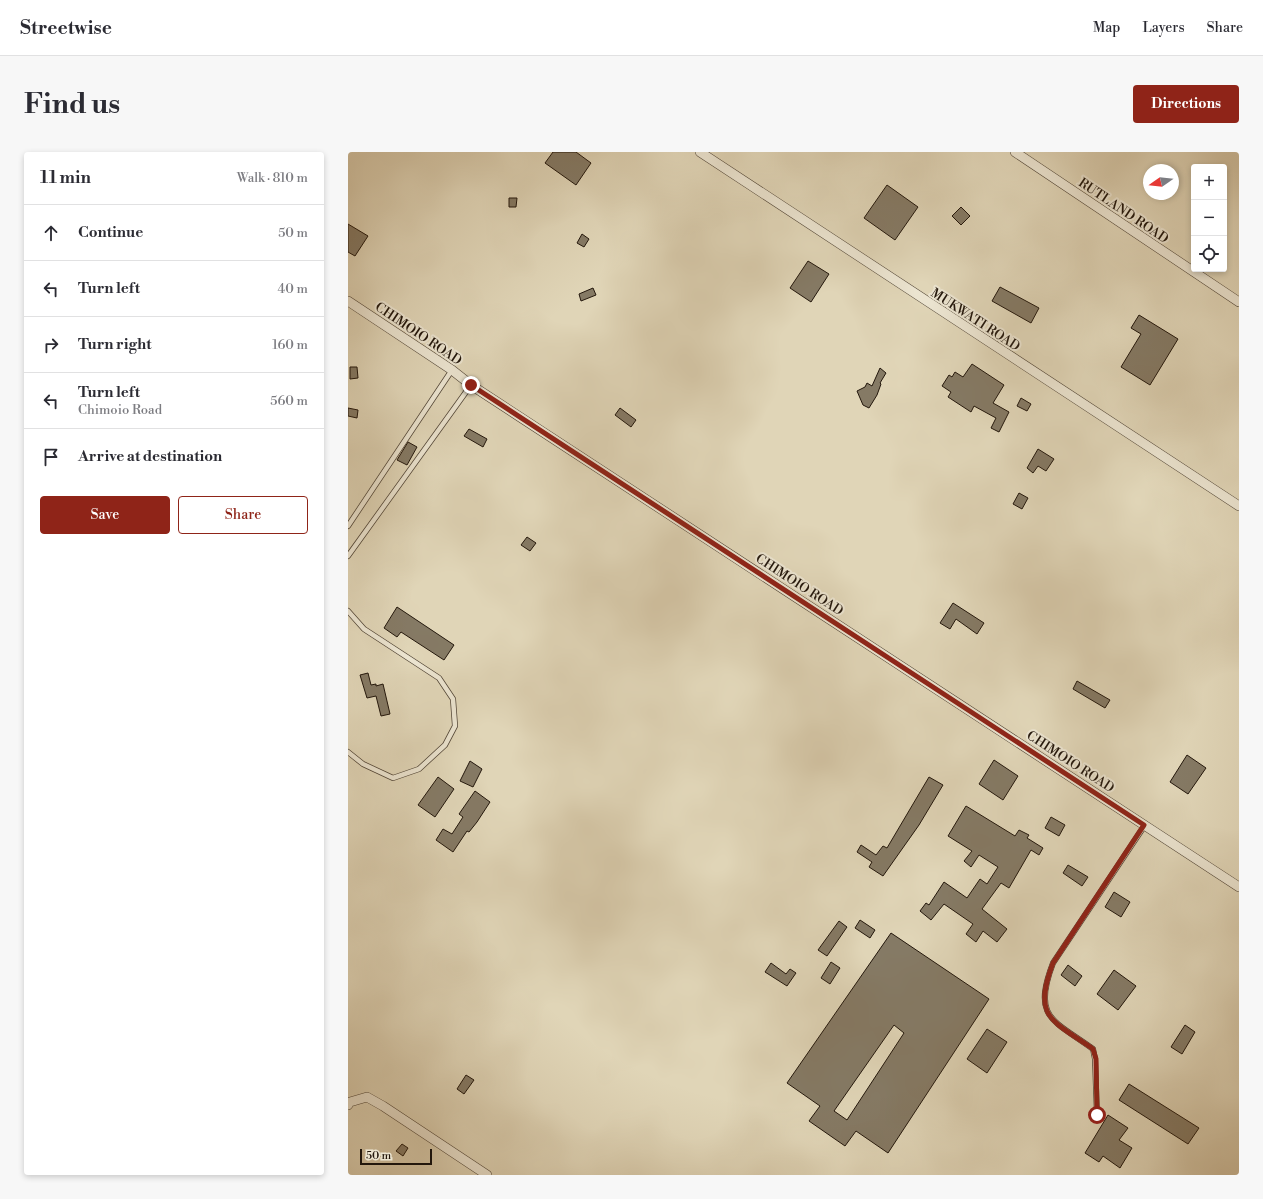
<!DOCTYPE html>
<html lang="en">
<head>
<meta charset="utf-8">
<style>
	:root { --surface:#fff; --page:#f7f7f7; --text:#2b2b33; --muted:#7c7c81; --line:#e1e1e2; --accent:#8f2418 }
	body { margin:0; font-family:"Libre Bodoni",serif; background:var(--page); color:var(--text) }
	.controls { position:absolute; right:12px; top:12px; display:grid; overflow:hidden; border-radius:4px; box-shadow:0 2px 6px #0003 }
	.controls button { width:36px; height:36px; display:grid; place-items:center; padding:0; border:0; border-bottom:1px solid var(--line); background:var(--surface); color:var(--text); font:20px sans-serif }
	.compass { position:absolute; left:795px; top:12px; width:36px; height:36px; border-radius:50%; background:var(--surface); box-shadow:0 2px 6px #0003; rotate:256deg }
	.scale { position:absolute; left:12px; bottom:10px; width:72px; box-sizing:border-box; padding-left:4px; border:2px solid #23170c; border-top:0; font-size:11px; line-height:14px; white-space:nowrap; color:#23170c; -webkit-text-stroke:3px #ebe4d0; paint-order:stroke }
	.stop { position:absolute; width:12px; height:12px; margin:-9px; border:3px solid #8f2418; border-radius:50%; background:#fff }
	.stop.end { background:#8f2418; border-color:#fff; box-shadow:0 1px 4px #0008 }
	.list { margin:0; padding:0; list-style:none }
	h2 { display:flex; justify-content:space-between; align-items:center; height:52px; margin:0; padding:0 16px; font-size:17px }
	h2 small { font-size:13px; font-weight:400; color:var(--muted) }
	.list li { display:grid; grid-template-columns:26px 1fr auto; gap:12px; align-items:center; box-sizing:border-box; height:56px; padding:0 16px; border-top:1px solid var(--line) }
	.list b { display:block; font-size:15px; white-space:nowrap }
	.list p { margin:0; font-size:13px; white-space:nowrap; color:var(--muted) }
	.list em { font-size:13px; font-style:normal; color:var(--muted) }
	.actions { display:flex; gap:8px; padding:12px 16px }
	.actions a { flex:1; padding:9px 0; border:1px solid var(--accent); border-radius:4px; text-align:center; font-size:14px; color:var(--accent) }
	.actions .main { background:var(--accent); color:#fff }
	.icon { flex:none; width:22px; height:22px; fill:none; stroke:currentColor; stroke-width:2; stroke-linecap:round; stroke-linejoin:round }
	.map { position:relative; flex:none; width:891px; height:1023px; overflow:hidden; border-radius:4px }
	header { display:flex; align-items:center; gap:24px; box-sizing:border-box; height:56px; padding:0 20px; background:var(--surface); border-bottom:1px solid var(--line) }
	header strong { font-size:19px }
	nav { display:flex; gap:22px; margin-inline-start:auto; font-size:14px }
	.intro { display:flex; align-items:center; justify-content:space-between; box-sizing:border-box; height:96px; padding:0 24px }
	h1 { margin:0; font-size:28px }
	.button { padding:10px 18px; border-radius:4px; background:var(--accent); color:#fff; font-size:14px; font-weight:700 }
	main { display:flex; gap:24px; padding:0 24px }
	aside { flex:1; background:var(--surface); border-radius:4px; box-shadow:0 2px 6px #0003 }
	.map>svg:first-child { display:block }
	.building { fill:#857a65; stroke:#23170c; fill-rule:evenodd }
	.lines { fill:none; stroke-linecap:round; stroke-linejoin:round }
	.lane-casing { stroke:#524637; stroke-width:6 }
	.street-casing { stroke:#524637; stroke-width:10 }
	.lane { stroke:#ebe4d0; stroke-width:4.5 }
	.street { stroke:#ebe4d0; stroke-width:9 }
	.route { stroke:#8f2418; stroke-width:5 }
	.labels { text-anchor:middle; stroke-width:4; stroke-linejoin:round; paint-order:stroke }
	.street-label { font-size:13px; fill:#23170c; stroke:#ebe4d0 }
</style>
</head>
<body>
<header>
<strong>Streetwise</strong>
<nav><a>Map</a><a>Layers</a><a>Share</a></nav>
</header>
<div class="intro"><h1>Find us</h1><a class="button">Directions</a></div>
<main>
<aside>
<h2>11 min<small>Walk · 810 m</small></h2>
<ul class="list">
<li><svg class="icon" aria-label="ahead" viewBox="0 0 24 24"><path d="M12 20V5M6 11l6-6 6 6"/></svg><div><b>Continue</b></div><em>50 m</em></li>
<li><svg class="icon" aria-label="left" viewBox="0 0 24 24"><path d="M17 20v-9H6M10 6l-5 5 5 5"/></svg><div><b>Turn left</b></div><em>40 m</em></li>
<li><svg class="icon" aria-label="right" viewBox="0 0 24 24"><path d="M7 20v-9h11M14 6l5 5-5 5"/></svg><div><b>Turn right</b></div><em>160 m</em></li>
<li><svg class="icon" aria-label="left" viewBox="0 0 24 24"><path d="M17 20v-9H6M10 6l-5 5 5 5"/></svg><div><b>Turn left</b><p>Chimoio Road</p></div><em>560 m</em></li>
<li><svg class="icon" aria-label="arrive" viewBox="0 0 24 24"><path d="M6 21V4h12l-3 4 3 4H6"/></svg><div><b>Arrive at destination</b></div></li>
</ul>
<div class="actions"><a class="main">Save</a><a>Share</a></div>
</aside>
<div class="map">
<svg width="891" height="1023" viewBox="0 0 891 1023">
	<rect width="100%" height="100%" fill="#e0d5b7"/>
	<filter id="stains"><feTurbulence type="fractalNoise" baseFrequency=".005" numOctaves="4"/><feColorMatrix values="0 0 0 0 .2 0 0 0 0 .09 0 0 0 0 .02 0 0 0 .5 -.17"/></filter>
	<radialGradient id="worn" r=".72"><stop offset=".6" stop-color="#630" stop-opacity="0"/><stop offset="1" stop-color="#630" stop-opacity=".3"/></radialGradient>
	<g class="building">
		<path d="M 205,0 L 228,0 L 243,11 L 228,33 L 197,11 Z"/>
		<path d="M 539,33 L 570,55 L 547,88 L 516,66 Z"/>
		<path d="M 161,46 L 169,46 L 168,55 L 161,55 Z"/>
		<path d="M 613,55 L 622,64 L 613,73 L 604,64 Z"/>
		<path d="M 0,72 L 20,84 L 7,104 L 0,100 Z"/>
		<path d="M 234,82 L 241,87 L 236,95 L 229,91 Z"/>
		<path d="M 460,109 L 481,122 L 463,150 L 442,136 Z"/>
		<path d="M 652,135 L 691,156 L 683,171 L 644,149 Z"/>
		<path d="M 245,136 L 248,143 L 233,149 L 231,142 Z"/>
		<path d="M 791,163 L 830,187 L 802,233 L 773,215 L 793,182 L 783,176 Z"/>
		<path d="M 624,212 L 656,233 L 645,251 L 661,260 L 651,280 L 643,276 L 648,266 L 626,254 L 623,260 L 600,245 L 603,240 L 594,234 L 601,223 L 604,225 L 607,220 L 615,225 Z"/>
		<path d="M 2,215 L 9,215 L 10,226 L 2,227 Z"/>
		<path d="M 532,216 L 538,221 L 532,231 L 533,232 L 529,243 L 521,256 L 515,253 L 509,239 L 517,235 L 519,231 L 524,234 Z"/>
		<path d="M 673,246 L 683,252 L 679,259 L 669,254 Z"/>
		<path d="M 0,256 L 10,258 L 9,266 L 0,264 Z"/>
		<path d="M 272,256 L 288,268 L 283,275 L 267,263 Z"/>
		<path d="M 121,277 L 139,287 L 135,295 L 116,284 Z"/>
		<path d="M 60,290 L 69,295 L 59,313 L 49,308 Z"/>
		<path d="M 690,297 L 706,307 L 698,319 L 690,314 L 685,321 L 679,316 Z"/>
		<path d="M 671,341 L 680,346 L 674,357 L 665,352 Z"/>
		<path d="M 179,385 L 188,391 L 182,399 L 173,393 Z"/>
		<path d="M 605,451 L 636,471 L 629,482 L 608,467 L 602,477 L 592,471 Z"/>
		<path d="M 49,455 L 106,493 L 96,508 L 53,480 L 49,485 L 36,476 Z"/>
		<path d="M 20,521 L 23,533 L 28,532 L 28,534 L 35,532 L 42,562 L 33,564 L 28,544 L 19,546 L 12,523 Z"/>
		<path d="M 729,529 L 762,548 L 757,556 L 725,537 Z"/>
		<path d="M 839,603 L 858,616 L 840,642 L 822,630 Z"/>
		<path d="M 646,608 L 670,624 L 655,648 L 631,632 Z"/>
		<path d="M 122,609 L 134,617 L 125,635 L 112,629 Z"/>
		<path d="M 90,625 L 106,637 L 87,665 L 70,653 Z"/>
		<path d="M 581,625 L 595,633 L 571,673 L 535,724 L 521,715 L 524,710 L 509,700 L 513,693 L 528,703 L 535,694 L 539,696 Z"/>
		<path d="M 127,639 L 142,650 L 129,670 L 121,680 L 119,679 L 105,700 L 88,688 L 95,677 L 104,682 L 115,665 L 111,662 Z"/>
		<path d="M 618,654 L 667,684 L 671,678 L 681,683 L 679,686 L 695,696 L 691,703 L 683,698 L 661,736 L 653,731 L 634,757 L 659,777 L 649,790 L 635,779 L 628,790 L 618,782 L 625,772 L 596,752 L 583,768 L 572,759 L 578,751 L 581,753 L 596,730 L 619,746 L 632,727 L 639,732 L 650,715 L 631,703 L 623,715 L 616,709 L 624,699 L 600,684 Z"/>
		<path d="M 703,665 L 717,673 L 711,684 L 697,676 Z"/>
		<path d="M 720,713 L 740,725 L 734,734 L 715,721 Z"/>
		<path d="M 766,740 L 782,750 L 773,765 L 757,755 Z"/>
		<path d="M 512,768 L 527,778 L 522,786 L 507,776 Z"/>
		<path d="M 491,769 L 499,775 L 479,804 L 470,798 Z"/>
		<path d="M 543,781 L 641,847 L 540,1001 L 508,979 L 497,994 L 461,969 L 472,954 L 439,931 ZM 546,873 L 556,881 L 499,968 L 486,959 Z"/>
		<path d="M 483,810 L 492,816 L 482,832 L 473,826 Z"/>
		<path d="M 423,811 L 438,822 L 442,817 L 448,821 L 439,834 L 417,820 Z"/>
		<path d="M 720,813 L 734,824 L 727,834 L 713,823 Z"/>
		<path d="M 766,818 L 788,834 L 770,858 L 749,842 Z"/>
		<path d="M 837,873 L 847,880 L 834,902 L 823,895 Z"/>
		<path d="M 639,877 L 659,890 L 639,921 L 619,907 Z"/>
		<path d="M 118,923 L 126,928 L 116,942 L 109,937 Z"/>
		<path d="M 781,932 L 851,976 L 840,992 L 771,948 Z"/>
		<path d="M 760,963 L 780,976 L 771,988 L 784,996 L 772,1016 L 755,1004 L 751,1010 L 737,1001 Z"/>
		<path d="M 54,992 L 60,996 L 55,1004 L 48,999 Z"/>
	</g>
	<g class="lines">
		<defs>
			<g id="lane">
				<path d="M 0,374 L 104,218"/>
				<path d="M 0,404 L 123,233"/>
				<path d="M 0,459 L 16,477 L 91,526 L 105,547 L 107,574 L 97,593 L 71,617 L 45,626 L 15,612 L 0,600"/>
				<path d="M 749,963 L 747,907 L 745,897 C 705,868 684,866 705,811 L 797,673"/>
			</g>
			<g id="street">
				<path d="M 352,0 L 891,354"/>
				<path d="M 667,0 L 891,150"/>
				<path d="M 0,149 L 104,218 L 123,233 L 891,735"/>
				<path d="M 0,953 L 2,950 L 19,945 L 35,954 L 139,1023"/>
			</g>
		</defs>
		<use href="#lane" class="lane-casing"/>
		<use href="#street" class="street-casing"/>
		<use href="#lane" class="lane"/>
		<use href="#street" class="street"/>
	</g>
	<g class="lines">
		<path class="route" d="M 123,233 L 796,673 L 705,811 C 684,866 704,868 745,897 L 748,907 L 749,963"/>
	</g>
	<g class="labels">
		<g class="street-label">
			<text transform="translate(776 58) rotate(34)" y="5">RUTLAND ROAD</text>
			<text transform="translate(628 167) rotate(33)" y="5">MUKWATI ROAD</text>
			<text transform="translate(71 181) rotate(34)" y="5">CHIMOIO ROAD</text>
			<text transform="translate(452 432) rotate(33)" y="5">CHIMOIO ROAD</text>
			<text transform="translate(723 609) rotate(33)" y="5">CHIMOIO ROAD</text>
		</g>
	</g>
	<rect width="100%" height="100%" filter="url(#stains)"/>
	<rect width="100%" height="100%" fill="url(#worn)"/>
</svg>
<div class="controls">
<button>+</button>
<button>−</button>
<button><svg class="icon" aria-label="locate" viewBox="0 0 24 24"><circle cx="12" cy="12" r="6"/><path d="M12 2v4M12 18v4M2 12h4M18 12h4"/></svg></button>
</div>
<svg class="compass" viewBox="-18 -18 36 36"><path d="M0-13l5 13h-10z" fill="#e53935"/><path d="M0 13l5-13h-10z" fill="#7c7c81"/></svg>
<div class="scale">50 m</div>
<div class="stop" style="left:749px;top:963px"></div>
<div class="stop end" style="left:123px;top:233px"></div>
</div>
</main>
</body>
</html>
